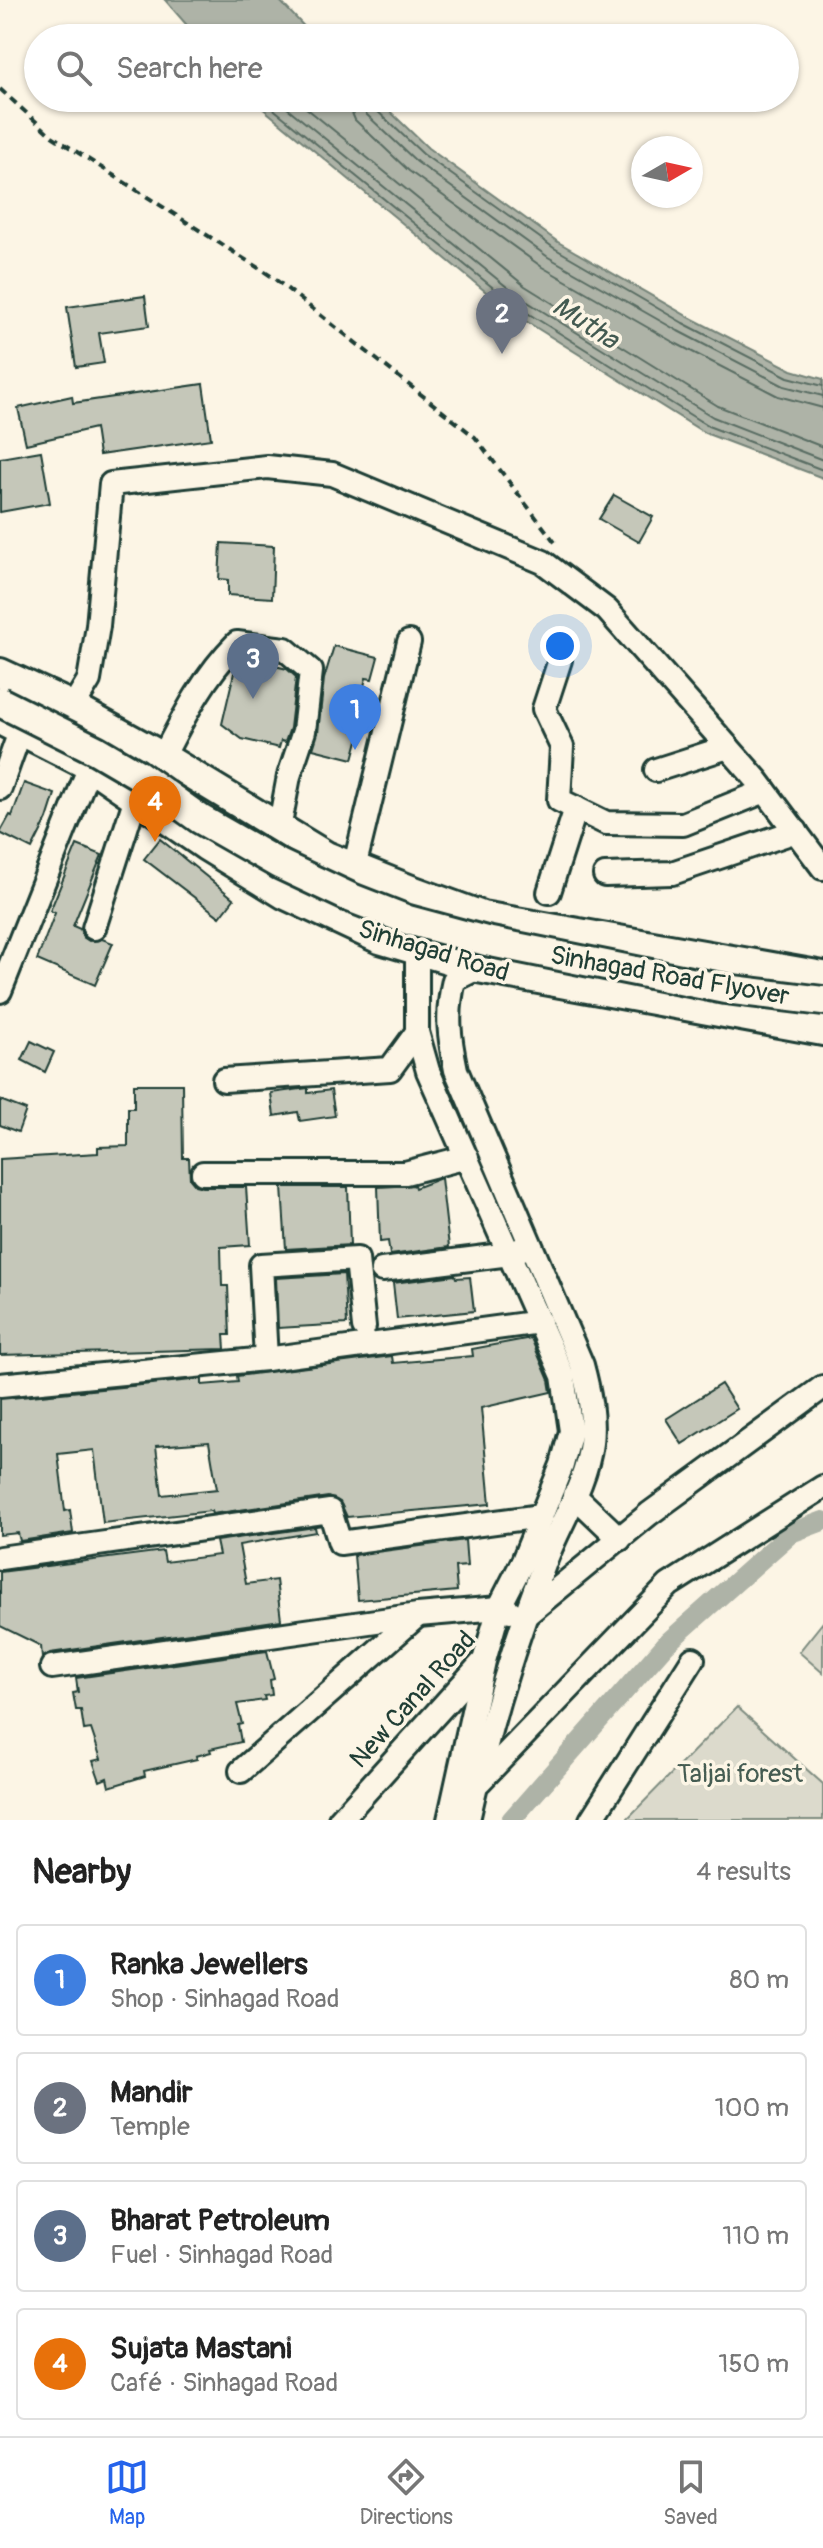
<!DOCTYPE html>
<html lang="en">
<head>
<meta charset="utf-8">
<style>
	:root { --surface:#fff; --page:#f2f2f2; --text:#222; --muted:#767676; --line:#e0e0e0; --accent:#2563eb }
	body { margin:0; font-family:Pangolin,sans-serif; background:var(--page); color:var(--text) }
	.compass { position:absolute; left:631px; top:136px; width:72px; height:72px; border-radius:50%; background:var(--surface); box-shadow:0 2px 6px #0004; rotate:81deg }
	.you { position:absolute; left:560px; top:646px; width:28px; height:28px; margin:-20px; border:6px solid #fff; border-radius:50%; background:#1a73e8; box-shadow:0 0 0 12px #1a73e833 }
	.badge { display:grid; place-items:center; width:52px; height:52px; border-radius:50%; background:var(--accent); color:#fff; font-size:26px; font-weight:700 }
	.pin { position:absolute; translate:-50% -66px; filter:drop-shadow(0 2px 4px #0008) }
	.pin::after { content:''; position:absolute; top:42px; width:28px; height:24px; background:inherit; clip-path:polygon(0 0,100% 0,50% 100%) }
	.list { margin:0; padding:0; list-style:none }
	h2 { display:flex; justify-content:space-between; align-items:center; height:104px; margin:0; padding:0 32px; font-size:34px }
	h2 small { font-size:26px; font-weight:400; color:var(--muted) }
	.list li { display:grid; grid-template-columns:52px 1fr auto; gap:24px; align-items:center; box-sizing:border-box; height:112px; margin:0 16px 16px; padding:0 16px; border:2px solid var(--line); border-radius:8px }
	.list b { display:block; font-size:30px; white-space:nowrap }
	.list p { margin:0; font-size:26px; white-space:nowrap; color:var(--muted) }
	.list em { font-size:26px; font-style:normal; color:var(--muted) }
	.icon { flex:none; width:44px; height:44px; fill:none; stroke:currentColor; stroke-width:2; stroke-linecap:round; stroke-linejoin:round }
	.map { position:relative; flex:none; width:823px; height:1820px; overflow:hidden }
	.search { position:absolute; background:var(--surface); box-shadow:0 2px 6px #0004; left:24px; right:24px; top:24px; height:88px; display:flex; align-items:center; gap:20px; box-sizing:border-box; padding:0 28px; border-radius:44px; color:var(--muted); font-size:30px }
	.sheet { height:616px; background:var(--surface) }
	nav { display:flex; justify-content:space-around; align-items:center; box-sizing:border-box; height:112px; border-top:2px solid var(--line); background:var(--surface); font-size:22px; color:var(--muted) }
	nav a { display:grid; justify-items:center; gap:4px }
	nav .on { color:var(--accent) }
	.map>svg:first-child { display:block }
	.green { fill:#dcdacc; stroke:#7e8c80; stroke-width:2 }
	.water { fill:#aeb3a7; stroke:#758479; stroke-width:2 }
	.lines { fill:none; stroke-linecap:round; stroke-linejoin:round }
	.shore { stroke:#586c62; stroke-width:2 }
	.canal { stroke:#aeb3a7; stroke-width:20 }
	.building { fill:#c5c7b9; stroke:#1f3d34; stroke-width:2; fill-rule:evenodd }
	.minor-casing { stroke:#1f3d34; stroke-width:28 }
	.major-casing { stroke:#1f3d34; stroke-width:34 }
	.path { stroke:#1f3d34; stroke-width:4; stroke-dasharray:8 6; stroke-linecap:butt }
	.minor { stroke:#fcf5e5; stroke-width:22 }
	.major { stroke:#fcf5e5; stroke-width:28 }
	.major-bridge-casing { stroke:#1f3d34; stroke-width:34; stroke-linecap:butt }
	.major-bridge { stroke:#fcf5e5; stroke-width:28 }
	.labels { text-anchor:middle; stroke-width:7; stroke-linejoin:round; paint-order:stroke }
	.street-label { font-size:26px; fill:#1f3d34; stroke:#fcf5e5 }
	.park-label { font-size:26px; fill:#455c52; stroke:#fcf5e5 }
	.water-label { font-size:28px; font-style:italic; fill:#435a51; stroke:#fcf5e5 }
</style>
</head>
<body>
<div class="map">
<svg width="823" height="1820" viewBox="0 0 823 1820">
	<rect width="100%" height="100%" fill="#fcf5e5"/>
	<filter id="ink" filterUnits="userSpaceOnUse"><feTurbulence type="fractalNoise" baseFrequency=".0125" numOctaves="2"/><feDisplacementMap in="SourceGraphic" scale="16" xChannelSelector="R" yChannelSelector="G"/><feConvolveMatrix kernelMatrix="1 2 1 2 8 2 1 2 1" color-interpolation-filters="sRGB"/></filter>
	<g filter="url(#ink)">
		<g class="green">
			<path d="M 823,1622 L 823,1673 L 799,1652 Z"/>
			<path d="M 737,1707 L 823,1784 L 823,1820 L 626,1820 Z"/>
		</g>
		<g class="water">
			<path d="M 165,0 L 279,0 L 315,38 L 198,38 Z"/>
			<path d="M 250,98 L 376,98 L 428,148 L 558,242 L 687,316 L 792,370 L 823,379 L 823,478 L 705,433 L 508,310 Z"/>
		</g>
		<g class="lines">
			<g class="shore">
				<path d="M 260,98 L 513,304 L 708,426 L 823,470"/>
				<path d="M 275,98 L 518,296 L 713,417 L 823,460"/>
				<path d="M 294,98 L 525,286 L 718,406 L 823,447"/>
				<path d="M 349,98 L 350,108 L 355,120 L 409,171 L 542,267 L 673,342 L 778,396 L 823,408"/>
				<path d="M 361,98 L 366,114 L 417,162 L 548,257 L 678,331 L 784,386 L 823,396"/>
				<path d="M 371,98 L 373,107 L 423,154 L 554,248 L 683,323 L 788,377 L 823,386"/>
			</g>
			<path class="canal" d="M 511,1820 L 666,1644 L 791,1533 L 823,1521"/>
		</g>
		<g class="building">
			<path d="M 145,296 L 149,326 L 99,333 L 104,363 L 76,367 L 67,307 Z"/>
			<path d="M 203,384 L 211,439 L 99,455 L 95,428 L 26,444 L 18,408 L 72,396 L 73,403 Z"/>
			<path d="M 41,451 L 50,503 L 0,512 L 0,458 Z"/>
			<path d="M 614,495 L 653,517 L 639,542 L 599,519 Z"/>
			<path d="M 221,543 L 274,546 L 272,598 L 228,595 L 228,580 L 219,579 Z"/>
			<path d="M 334,646 L 378,657 L 372,679 L 366,678 L 353,731 L 360,733 L 353,759 L 313,749 L 318,733 L 324,679 Z"/>
			<path d="M 243,658 L 287,669 L 296,677 L 290,728 L 285,742 L 281,741 L 279,748 L 242,739 L 222,724 L 236,664 Z"/>
			<path d="M 24,783 L 55,794 L 47,819 L 32,849 L 0,833 L 10,815 L 12,816 Z"/>
			<path d="M 160,839 L 234,899 L 220,917 L 144,859 Z"/>
			<path d="M 77,845 L 102,855 L 73,926 L 80,929 L 83,937 L 89,941 L 102,939 L 113,943 L 95,985 L 37,960 L 55,913 L 50,911 Z"/>
			<path d="M 31,1041 L 54,1052 L 45,1072 L 22,1060 Z"/>
			<path d="M 134,1084 L 182,1084 L 183,1158 L 189,1158 L 190,1179 L 195,1185 L 203,1187 L 246,1187 L 250,1245 L 221,1247 L 222,1286 L 228,1286 L 230,1335 L 224,1335 L 225,1349 L 0,1355 L 0,1159 L 98,1153 L 98,1147 L 128,1146 L 128,1108 L 134,1108 Z"/>
			<path d="M 308,1088 L 308,1093 L 331,1090 L 335,1116 L 300,1121 L 298,1112 L 274,1116 L 271,1093 Z"/>
			<path d="M 0,1100 L 26,1110 L 18,1132 L 0,1125 Z"/>
			<path d="M 441,1178 L 449,1247 L 390,1255 L 388,1241 L 380,1242 L 378,1187 L 414,1185 L 415,1188 Z"/>
			<path d="M 282,1187 L 348,1187 L 350,1245 L 286,1249 Z"/>
			<path d="M 344,1274 L 347,1324 L 278,1328 L 276,1278 Z"/>
			<path d="M 455,1275 L 456,1278 L 470,1277 L 474,1311 L 397,1319 L 393,1283 Z"/>
			<path d="M 531,1338 L 549,1380 L 551,1392 L 481,1408 L 490,1504 L 347,1517 L 340,1502 L 328,1497 L 212,1514 L 211,1511 L 103,1523 L 94,1450 L 58,1454 L 65,1511 L 70,1510 L 73,1533 L 20,1541 L 18,1533 L 0,1535 L 0,1399 L 202,1379 L 202,1385 L 238,1382 L 237,1376 L 392,1356 L 393,1363 L 473,1356 L 472,1349 ZM 209,1442 L 217,1489 L 162,1495 L 156,1446 Z"/>
			<path d="M 721,1384 L 737,1409 L 682,1444 L 666,1419 Z"/>
			<path d="M 315,1527 L 316,1532 L 239,1545 L 246,1584 L 276,1580 L 281,1620 L 50,1653 L 42,1658 L 41,1646 L 0,1626 L 0,1572 L 163,1551 L 165,1562 L 219,1555 L 216,1541 Z"/>
			<path d="M 465,1540 L 467,1566 L 455,1567 L 457,1591 L 358,1600 L 354,1555 Z"/>
			<path d="M 267,1651 L 274,1679 L 270,1680 L 272,1695 L 264,1696 L 265,1700 L 237,1704 L 242,1724 L 238,1725 L 241,1742 L 210,1749 L 211,1752 L 196,1756 L 197,1759 L 144,1771 L 145,1776 L 109,1787 L 107,1778 L 100,1781 L 93,1761 L 101,1759 L 91,1729 L 84,1730 L 81,1710 L 76,1710 L 73,1693 L 78,1692 L 76,1678 Z"/>
		</g>
		<g class="lines">
			<defs>
				<g id="minor">
					<path d="M 560,660 L 544,709 L 562,747 L 559,800 L 606,823 L 683,824 L 765,791"/>
					<path d="M 72,708 L 89,680 L 98,626 L 111,484 L 267,467 L 332,474 L 543,562 L 607,610 L 757,780 L 823,868"/>
					<path d="M 163,757 C 184,716 204,676 237,643 L 285,649 L 311,671 L 304,731 L 289,776 L 279,829"/>
					<path d="M 656,770 L 728,747"/>
					<path d="M 0,788 L 21,729"/>
					<path d="M 354,868 L 409,642"/>
					<path d="M 605,875 L 672,873 L 796,831"/>
					<path d="M 549,892 L 576,808"/>
					<path d="M 94,928 L 136,797"/>
					<path d="M 427,940 L 417,950 L 417,1032 L 428,1071 L 563,1376 L 571,1431 L 562,1465 L 523,1561 L 499,1608 L 484,1661 L 449,1820"/>
					<path d="M 0,991 L 90,766"/>
					<path d="M 224,1080 L 390,1069 L 417,1032"/>
					<path d="M 203,1173 L 405,1173 L 467,1157"/>
					<path d="M 382,1270 L 510,1254 L 523,1248"/>
					<path d="M 266,1359 L 261,1265 L 357,1259 L 364,1327"/>
					<path d="M 0,1385 L 266,1359 L 540,1322"/>
					<path d="M 574,1495 L 620,1539"/>
					<path d="M 0,1558 L 330,1511 L 340,1543 L 541,1516"/>
					<path d="M 526,1615 L 649,1514 L 823,1387"/>
					<path d="M 52,1667 L 418,1615 L 499,1608 L 510,1611"/>
					<path d="M 241,1771 L 418,1615"/>
					<path d="M 480,1781 L 669,1585 L 823,1487"/>
					<path d="M 340,1820 L 481,1664"/>
					<path d="M 468,1820 C 487,1733 513,1646 545,1562 C 559,1524 586,1485 591,1443 C 594,1416 589,1391 582,1365 L 456,1070 C 449,1036 446,1014 454,980 L 478,968"/>
					<path d="M 591,1820 L 693,1659"/>
				</g>
				<g id="major">
					<path d="M 0,673 L 63,702 L 163,757 L 326,856 L 411,890 L 482,916 L 823,976"/>
					<path d="M 0,720 L 90,766 L 206,846 L 284,894 L 380,939 L 478,968 L 823,1031"/>
				</g>
			</defs>
			<use href="#minor" class="minor-casing"/>
			<use href="#major" class="major-casing"/>
			<path class="path" d="M 0,89 L 52,136 L 271,276 L 475,437 L 557,545"/>
			<use href="#minor" class="minor"/>
			<use href="#major" class="major"/>
			<defs>
				<path id="major-bridge" d="M 0,702 L 96,750 L 137,774 L 200,819 L 279,864 L 349,897 L 408,920 L 486,941 L 725,989 L 823,1001"/>
			</defs>
			<use href="#major-bridge" class="major-bridge-casing"/>
			<use href="#major-bridge" class="major-bridge"/>
		</g>
	</g>
	<g class="labels">
		<g class="street-label">
			<text transform="translate(434 950) rotate(17)" y="9">Sinhagad Road</text>
			<text transform="translate(670 975) rotate(10)" y="9">Sinhagad Road Flyover</text>
			<text transform="translate(412 1699) rotate(-48)" y="9">New Canal Road</text>
		</g>
		<g class="park-label">
			<text x="740" y="1782">Taljai forest</text>
		</g>
		<g class="water-label">
			<text transform="translate(586 322) rotate(33)" y="10">Mutha</text>
		</g>
	</g>
</svg>
<svg class="compass" viewBox="-18 -18 36 36"><path d="M0-13l5 13h-10z" fill="#e53935"/><path d="M0 13l5-13h-10z" fill="#767676"/></svg>
<div class="you"></div>
<div class="pin badge" style="left:355px;top:750px;background:#3f7fe0">1</div>
<div class="pin badge" style="left:502px;top:354px;background:#6b7280">2</div>
<div class="pin badge" style="left:253px;top:699px;background:#5c6f8a">3</div>
<div class="pin badge" style="left:155px;top:842px;background:#e8710a">4</div>
<div class="search"><svg class="icon" aria-label="search" viewBox="0 0 24 24"><circle cx="10" cy="10" r="6"/><path d="M15 15l6 6"/></svg>Search here</div>
</div>
<section class="sheet">
<h2>Nearby<small>4 results</small></h2>
<ul class="list">
<li><span class="badge" style="background:#3f7fe0">1</span><div><b>Ranka Jewellers</b><p>Shop · Sinhagad Road</p></div><em>80 m</em></li>
<li><span class="badge" style="background:#6b7280">2</span><div><b>Mandir</b><p>Temple</p></div><em>100 m</em></li>
<li><span class="badge" style="background:#5c6f8a">3</span><div><b>Bharat Petroleum</b><p>Fuel · Sinhagad Road</p></div><em>110 m</em></li>
<li><span class="badge" style="background:#e8710a">4</span><div><b>Sujata Mastani</b><p>Café · Sinhagad Road</p></div><em>150 m</em></li>
</ul>
</section>
<nav>
<a class="on"><svg class="icon" aria-label="map" viewBox="0 0 24 24"><path d="M3 6l6-2 6 2 6-2v14l-6 2-6-2-6 2zM9 4v14M15 6v14"/></svg>Map</a>
<a><svg class="icon" aria-label="directions" viewBox="0 0 24 24"><path d="M12 3l9 9-9 9-9-9zM9 14v-3h6M13 9l2 2-2 2"/></svg>Directions</a>
<a><svg class="icon" aria-label="saved" viewBox="0 0 24 24"><path d="M7 4h10v16l-5-4-5 4z"/></svg>Saved</a>
</nav>
</body>
</html>
